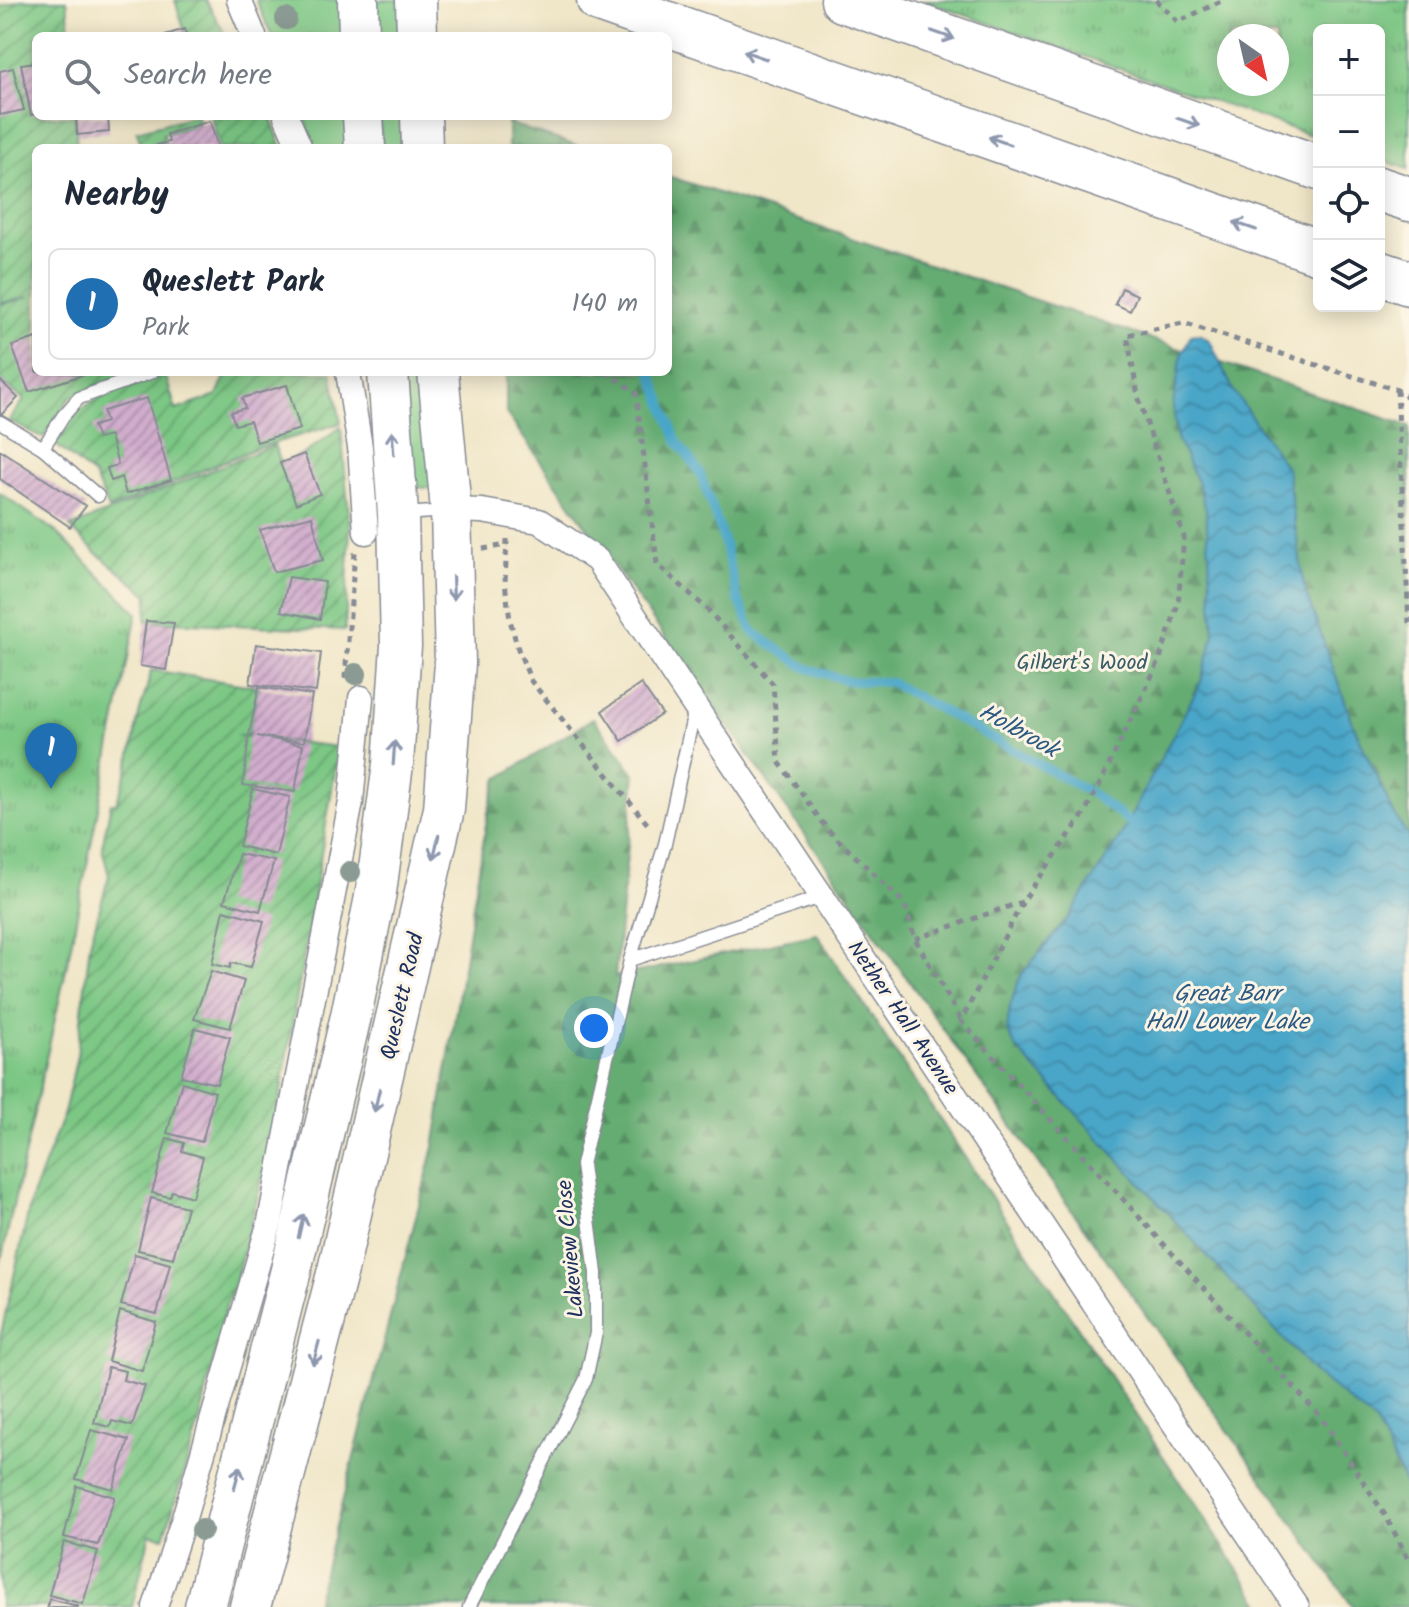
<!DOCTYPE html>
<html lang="en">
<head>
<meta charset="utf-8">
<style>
	:root { --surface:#fff; --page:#f6f6f7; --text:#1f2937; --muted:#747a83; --line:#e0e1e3; --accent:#1f6fb2 }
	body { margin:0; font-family:Kalam,sans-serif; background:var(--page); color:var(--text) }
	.controls { position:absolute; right:24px; top:24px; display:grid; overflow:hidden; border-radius:12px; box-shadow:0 4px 20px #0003 }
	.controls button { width:72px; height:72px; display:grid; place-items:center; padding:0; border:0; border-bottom:2px solid var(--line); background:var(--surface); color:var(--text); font:40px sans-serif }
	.compass { position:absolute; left:1217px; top:24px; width:72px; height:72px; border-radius:50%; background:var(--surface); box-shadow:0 4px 20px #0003; rotate:146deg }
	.you { position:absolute; left:594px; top:1028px; width:28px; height:28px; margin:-20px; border:6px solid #fff; border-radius:50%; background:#1a73e8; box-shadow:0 0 0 12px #1a73e833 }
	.badge { display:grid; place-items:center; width:52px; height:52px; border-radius:50%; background:var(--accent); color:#fff; font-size:26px; font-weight:700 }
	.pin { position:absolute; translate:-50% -66px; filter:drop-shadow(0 2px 4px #0008) }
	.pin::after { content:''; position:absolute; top:42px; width:28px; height:24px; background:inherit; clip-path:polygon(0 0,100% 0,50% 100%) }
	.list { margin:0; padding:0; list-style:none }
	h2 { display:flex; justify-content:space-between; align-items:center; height:104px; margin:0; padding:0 32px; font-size:34px }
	h2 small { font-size:26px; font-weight:400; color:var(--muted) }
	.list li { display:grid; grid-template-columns:52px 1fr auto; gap:24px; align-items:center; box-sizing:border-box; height:112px; margin:0 16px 16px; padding:0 16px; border:2px solid var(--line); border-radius:12px }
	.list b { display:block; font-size:30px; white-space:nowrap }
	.list p { margin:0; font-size:26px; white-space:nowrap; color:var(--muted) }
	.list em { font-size:26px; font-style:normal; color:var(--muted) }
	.icon { flex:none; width:44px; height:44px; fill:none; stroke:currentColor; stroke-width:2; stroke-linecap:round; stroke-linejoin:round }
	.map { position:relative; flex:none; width:1409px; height:1607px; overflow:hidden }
	.search { position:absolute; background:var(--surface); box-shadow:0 4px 20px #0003; left:32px; top:32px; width:640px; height:88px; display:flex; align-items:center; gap:20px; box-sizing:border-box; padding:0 28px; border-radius:12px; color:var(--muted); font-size:30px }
	.panel { position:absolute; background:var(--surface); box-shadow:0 4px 20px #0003; left:32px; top:144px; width:640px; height:232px; border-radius:12px }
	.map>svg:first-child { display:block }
	.grass { fill:#7cc784; stroke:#4c7b71; stroke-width:2 }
	.forest { fill:url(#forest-firs); stroke:#406e68; stroke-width:2 }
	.park { fill:url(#park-tufts); stroke:#4c7b71; stroke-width:2; fill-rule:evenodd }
	.garden { fill:url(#garden-furrows); stroke:#4c7b71; stroke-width:2 }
	.water { fill:url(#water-waves); stroke:#326a93; stroke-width:2 }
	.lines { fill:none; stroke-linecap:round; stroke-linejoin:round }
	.stream { stroke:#4aa6c8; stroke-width:9 }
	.building { fill:url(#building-hatch) }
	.service-casing { stroke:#868a93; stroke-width:15 }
	.minor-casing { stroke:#868a93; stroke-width:27 }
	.trunk-casing { stroke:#868a93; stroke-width:43 }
	.motorway-casing { stroke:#868a93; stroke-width:47 }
	.path { stroke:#868a93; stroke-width:5; stroke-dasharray:6 6; stroke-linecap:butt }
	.service { stroke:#fff; stroke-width:12 }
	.minor { stroke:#fff; stroke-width:24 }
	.trunk { stroke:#fff; stroke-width:40 }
	.motorway { stroke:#fff; stroke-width:44 }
	.tree { fill:#8b9b94 }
	.oneway { stroke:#8d97ae }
	.labels { text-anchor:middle; stroke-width:6; stroke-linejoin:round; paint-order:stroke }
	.park-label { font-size:22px; fill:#385d69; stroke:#fcf5e5 }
	.street-label { font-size:22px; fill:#1b2f5e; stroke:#fcf5e5 }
	.water-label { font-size:24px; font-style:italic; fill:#2b5983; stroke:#fcf5e5 }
</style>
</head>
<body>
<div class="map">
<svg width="1409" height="1607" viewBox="0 0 1409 1607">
	<defs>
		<pattern id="forest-firs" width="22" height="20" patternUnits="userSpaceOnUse" patternTransform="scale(2)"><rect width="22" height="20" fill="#65ac72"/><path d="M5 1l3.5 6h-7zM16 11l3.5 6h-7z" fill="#528c61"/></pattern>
		<pattern id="park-tufts" width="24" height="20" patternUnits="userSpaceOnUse" patternTransform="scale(2)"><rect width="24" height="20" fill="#7cc784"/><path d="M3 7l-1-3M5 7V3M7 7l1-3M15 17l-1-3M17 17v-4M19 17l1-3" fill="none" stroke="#65a26f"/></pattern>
		<pattern id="garden-furrows" width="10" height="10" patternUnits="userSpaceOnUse" patternTransform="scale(2)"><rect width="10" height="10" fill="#7cc784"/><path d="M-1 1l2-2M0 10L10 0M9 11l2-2" fill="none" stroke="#65a26f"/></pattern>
		<pattern id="water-waves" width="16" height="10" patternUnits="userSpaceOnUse" patternTransform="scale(2)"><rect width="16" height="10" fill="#4aa6c8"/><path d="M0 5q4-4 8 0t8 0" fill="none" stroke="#3d88a6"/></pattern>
		<pattern id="building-hatch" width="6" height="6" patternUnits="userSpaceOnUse" patternTransform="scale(2)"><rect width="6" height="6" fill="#d2adcd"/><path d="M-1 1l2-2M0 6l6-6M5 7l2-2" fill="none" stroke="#aa8daa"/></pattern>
	</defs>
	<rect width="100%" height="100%" fill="#fcf5e5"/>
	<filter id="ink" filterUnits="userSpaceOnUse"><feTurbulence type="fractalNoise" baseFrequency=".0125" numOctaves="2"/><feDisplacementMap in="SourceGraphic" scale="16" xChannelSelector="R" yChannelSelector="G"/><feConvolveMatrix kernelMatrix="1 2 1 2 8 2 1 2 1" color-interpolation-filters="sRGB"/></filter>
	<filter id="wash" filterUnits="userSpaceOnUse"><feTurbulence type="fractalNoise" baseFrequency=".006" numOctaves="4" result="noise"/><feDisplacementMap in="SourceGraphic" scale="32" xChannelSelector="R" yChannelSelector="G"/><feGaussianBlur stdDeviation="1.8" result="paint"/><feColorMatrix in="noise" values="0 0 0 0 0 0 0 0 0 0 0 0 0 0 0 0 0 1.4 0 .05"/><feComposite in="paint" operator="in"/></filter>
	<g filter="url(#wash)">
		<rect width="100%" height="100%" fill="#f0e6c8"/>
		<g class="grass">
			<path d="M 256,0 L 343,0 L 346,36 L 272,36 Z"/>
			<path d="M 372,0 L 407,0 L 405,36 L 373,36 Z"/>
			<path d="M 305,116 L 353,116 L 355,148 L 313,148 Z"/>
			<path d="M 379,116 L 407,116 L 409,148 L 382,148 Z"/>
			<path d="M 401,372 L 424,372 L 434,488 L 411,487 Z"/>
		</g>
		<g class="forest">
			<path d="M 508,123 L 583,148 L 508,148 Z"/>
			<path d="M 668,176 L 1409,426 L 1409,1607 L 1353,1607 L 506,413 L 506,372 L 668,372 Z"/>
			<path d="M 593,718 L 635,774 L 615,977 L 817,934 L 1263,1607 L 315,1607 L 434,1147 L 488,812 L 498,779 Z"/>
		</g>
		<g class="park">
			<path d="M 922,0 L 1409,0 L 1409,169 L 1379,159 L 1379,30 L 1319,30 L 1319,138 ZM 1229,36 L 1277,36 L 1277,84 L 1229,84 Z"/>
			<path d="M 0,493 L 56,532 L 137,613 L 67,965 L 0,1265 Z"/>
		</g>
		<g class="garden">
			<path d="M 21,0 L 67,0 L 70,36 L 36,36 L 36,116 L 75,116 L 77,148 L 36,148 L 36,372 L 130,372 L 70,397 L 43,438 L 9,421 L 24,400 L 0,379 L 0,305 L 29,297 L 0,303 L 0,7 Z"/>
			<path d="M 175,0 L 206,0 L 226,36 L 186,36 Z"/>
			<path d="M 192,116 L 197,116 L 198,125 L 163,134 L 166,143 L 153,144 L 154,148 L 142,148 L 137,131 Z"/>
			<path d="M 211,116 L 270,116 L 282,148 L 220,148 Z"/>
			<path d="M 232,372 L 331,372 L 341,423 L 254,449 L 109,509 L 94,476 L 55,444 L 79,411 L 101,397 L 165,374 L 176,410 L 217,396 L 224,379 Z"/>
			<path d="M 341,427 L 350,528 L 345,630 L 146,621 L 148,595 L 94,551 L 70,527 L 274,445 L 281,463 L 304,454 Z"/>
			<path d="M 151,670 L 259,687 L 249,735 L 236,735 L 339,747 L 274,1133 L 235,1283 L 226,1306 L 200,1420 L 164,1537 L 150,1534 L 132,1607 L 0,1607 L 0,1338 L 32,1196 L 64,1113 L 77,1056 L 90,943 L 109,876 L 102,847 L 111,803 L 116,803 C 127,777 132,752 137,724 C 140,706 148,688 151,670 Z"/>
		</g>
		<path class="water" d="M 1200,334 L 1210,341 L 1233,390 L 1287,469 L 1304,587 L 1355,729 L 1393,812 L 1409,838 L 1409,1493 L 1376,1423 L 1315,1373 L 1016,1048 L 1007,1030 L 1010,1006 L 1021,975 L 1069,917 L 1120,837 L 1201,682 L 1214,633 L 1206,510 L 1199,486 L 1177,438 L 1173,405 L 1182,353 L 1191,335 Z"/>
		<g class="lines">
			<path class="stream" d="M 651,372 L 677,441 L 700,473 L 722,535 L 738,599 L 753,632 L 806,668 L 848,681 L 890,682 L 1091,793 L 1128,821 L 1136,830"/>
		</g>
		<g id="blocks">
			<g class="building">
				<path d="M 185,29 L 186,36 L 165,36 L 165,35 Z"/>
				<path d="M 36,62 L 36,114 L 31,115 L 21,64 Z"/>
				<path d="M 13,68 L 24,110 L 0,115 L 0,71 Z"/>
				<path d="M 76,116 L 108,116 L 109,132 L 77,135 Z"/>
				<path d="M 210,121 L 218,148 L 158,148 L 157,145 L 169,142 L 167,134 Z"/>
				<path d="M 1122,288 L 1137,295 L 1130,311 L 1115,304 Z"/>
				<path d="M 36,338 L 36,372 L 89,373 L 29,392 L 12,346 Z"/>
				<path d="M 0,380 L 18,398 L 0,416 Z"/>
				<path d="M 287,385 L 300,429 L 257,442 L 250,421 L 235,425 L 231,412 L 245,408 L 242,398 Z"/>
				<path d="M 147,398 L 171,480 L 126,494 L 121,477 L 111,481 L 107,468 L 118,465 L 110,436 L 98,439 L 93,426 L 106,422 L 103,411 Z"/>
				<path d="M 0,450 L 86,506 L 70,527 L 0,479 Z"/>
				<path d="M 304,454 L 320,494 L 296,504 L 280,463 Z"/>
				<path d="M 312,516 L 323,560 L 274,572 L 260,530 Z"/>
				<path d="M 289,577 L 325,582 L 320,619 L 281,611 Z"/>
				<path d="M 146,621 L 174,623 L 166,670 L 140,666 Z"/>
				<path d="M 256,644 L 321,653 L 316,692 L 250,684 Z"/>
				<path d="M 641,684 L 662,714 L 622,741 L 602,711 Z"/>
				<path d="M 259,687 L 312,695 L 304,742 L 257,736 L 303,745 L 295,792 L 243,785 L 249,735 Z"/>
				<path d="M 253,789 L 290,797 L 276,855 L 239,846 Z"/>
				<path d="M 239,854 L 274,861 L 260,911 L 224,902 Z"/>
				<path d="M 224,910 L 264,921 L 251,967 L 231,963 L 230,968 L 212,964 Z"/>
				<path d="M 211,971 L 244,981 L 230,1028 L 194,1019 Z"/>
				<path d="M 195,1028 L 230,1037 L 217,1084 L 181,1076 Z"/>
				<path d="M 182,1082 L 215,1092 L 202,1142 L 167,1133 Z"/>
				<path d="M 167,1138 L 184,1143 L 182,1151 L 203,1157 L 192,1197 L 172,1191 L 170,1197 L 152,1193 Z"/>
				<path d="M 151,1198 L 187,1207 L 173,1258 L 138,1250 Z"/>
				<path d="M 135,1254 L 170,1264 L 157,1314 L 121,1305 Z"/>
				<path d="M 120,1311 L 156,1322 L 142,1371 L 108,1361 Z"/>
				<path d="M 108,1367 L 125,1371 L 123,1380 L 145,1386 L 132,1426 L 112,1421 L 110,1427 L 94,1423 Z"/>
				<path d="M 91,1430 L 129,1440 L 113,1489 L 76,1479 Z"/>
				<path d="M 77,1486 L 115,1497 L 98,1545 L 64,1537 Z"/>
				<path d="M 64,1542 L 98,1551 L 83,1604 L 49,1595 Z"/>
				<path d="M 49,1599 L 78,1606 L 78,1607 L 47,1607 Z"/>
			</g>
		</g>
	</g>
	<g filter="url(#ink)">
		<use href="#blocks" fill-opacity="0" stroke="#868a93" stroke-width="2"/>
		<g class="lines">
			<defs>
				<g id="service">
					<path d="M 0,422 L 43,448"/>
					<path d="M 98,496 L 43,448 L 63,416 L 79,398 L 152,372"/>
					<path d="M 405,514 L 446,511"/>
					<path d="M 695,708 L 665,844 L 630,960 L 824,896"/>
					<path d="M 469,1607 L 586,1379 L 596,1333 L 596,1273 L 582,1165 L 630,960"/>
				</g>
				<g id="minor">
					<path d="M 239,0 L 254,36"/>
					<path d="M 286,116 L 300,148"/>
					<path d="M 348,372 L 360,447 L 366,532"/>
					<path d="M 451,510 L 482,511 L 539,521 L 597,560 L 1297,1607"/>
					<path d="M 155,1607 L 184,1518 L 270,1221 L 351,802 L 361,698"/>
				</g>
				<g id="trunk">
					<path d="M 358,0 L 359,36"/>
					<path d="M 416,0 L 417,36"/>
					<path d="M 363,116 L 365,148"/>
					<path d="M 421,116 L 422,148"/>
					<path d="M 205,1607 L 291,1270 L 351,1016 L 376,892 L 393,764 L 401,646 L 398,514 L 388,372"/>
					<path d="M 250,1607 L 338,1270 L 444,809 L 455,663 L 451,510 L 438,372"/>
				</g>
				<g id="motorway">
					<path d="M 599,0 L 1319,252"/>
					<path d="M 843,0 L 1319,168"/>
					<path d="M 1379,189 L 1409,199"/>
					<path d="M 1379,273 L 1409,283"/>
				</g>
			</defs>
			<use href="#service" class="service-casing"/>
			<use href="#minor" class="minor-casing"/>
			<use href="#trunk" class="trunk-casing"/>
			<use href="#motorway" class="motorway-casing"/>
			<g class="path">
				<path d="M 1156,0 L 1178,22 L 1223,0"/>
				<path d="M 605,372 L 636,392 L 657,564 L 707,609 L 773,684 L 779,762 L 827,829 L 904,903 L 915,939 L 961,1020"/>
				<path d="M 1397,390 L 1409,623"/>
				<path d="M 1409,398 L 1397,390 L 1183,323 L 1127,335 L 1138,396 L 1184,537 L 1178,604 L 1159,661 L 1098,788 L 1082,817 L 1023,901 L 961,1021 L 1321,1417 L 1387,1518 L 1409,1561"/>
				<path d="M 507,539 L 505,583 L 510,620 L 518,649 L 531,681 L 650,827"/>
				<path d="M 483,549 L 507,545"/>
				<path d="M 345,678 L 355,552"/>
				<path d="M 915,939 L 1022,902"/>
			</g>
			<use href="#service" class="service"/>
			<use href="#minor" class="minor"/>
			<use href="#trunk" class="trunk"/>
			<use href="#motorway" class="motorway"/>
		</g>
		<g class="tree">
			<circle cx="286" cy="19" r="11"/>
			<circle cx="356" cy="674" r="11"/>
			<circle cx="350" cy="872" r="11"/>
			<circle cx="202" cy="1530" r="11"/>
		</g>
		<defs><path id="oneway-shaft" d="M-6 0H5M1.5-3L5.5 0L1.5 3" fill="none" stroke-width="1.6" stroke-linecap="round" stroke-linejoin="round" transform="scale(2)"/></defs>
		<g class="oneway">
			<use href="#oneway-shaft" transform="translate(943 35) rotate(19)"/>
			<use href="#oneway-shaft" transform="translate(755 55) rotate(-161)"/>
			<use href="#oneway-shaft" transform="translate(1188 122) rotate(19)"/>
			<use href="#oneway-shaft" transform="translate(1000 141) rotate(-161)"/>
			<use href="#oneway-shaft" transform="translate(1245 226) rotate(-161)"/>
			<use href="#oneway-shaft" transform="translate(393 443) rotate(-94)"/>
			<use href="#oneway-shaft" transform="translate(453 588) rotate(88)"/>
			<use href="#oneway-shaft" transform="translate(394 753) rotate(-86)"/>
			<use href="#oneway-shaft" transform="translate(436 847) rotate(103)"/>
			<use href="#oneway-shaft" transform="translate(377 1100) rotate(103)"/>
			<use href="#oneway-shaft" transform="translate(301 1226) rotate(-77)"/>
			<use href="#oneway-shaft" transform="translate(316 1353) rotate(105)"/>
			<use href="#oneway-shaft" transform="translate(237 1478) rotate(-75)"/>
		</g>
	</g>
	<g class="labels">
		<g class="park-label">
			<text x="1082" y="669">Gilbert's Wood</text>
		</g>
		<g class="street-label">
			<text transform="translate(401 996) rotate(-77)" y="8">Queslett Road</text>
			<text transform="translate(904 1017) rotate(56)" y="8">Nether Hall Avenue</text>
			<text transform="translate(569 1249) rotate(-95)" y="8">Lakeview Close</text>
		</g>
		<g class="water-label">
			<text transform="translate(1019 730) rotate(29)" y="8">Holbrook</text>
			<text x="1227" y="1001">Great Barr<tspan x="1227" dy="28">Hall Lower Lake</tspan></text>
		</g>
	</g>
</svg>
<div class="controls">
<button>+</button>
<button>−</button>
<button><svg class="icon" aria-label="locate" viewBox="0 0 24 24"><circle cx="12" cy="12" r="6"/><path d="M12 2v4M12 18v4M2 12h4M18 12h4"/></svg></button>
<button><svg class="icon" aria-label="layers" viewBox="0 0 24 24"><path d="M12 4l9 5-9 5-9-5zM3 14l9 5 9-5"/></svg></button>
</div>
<svg class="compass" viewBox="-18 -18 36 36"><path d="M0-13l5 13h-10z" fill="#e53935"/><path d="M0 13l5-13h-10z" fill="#747a83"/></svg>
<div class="you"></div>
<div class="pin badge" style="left:51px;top:789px">1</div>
<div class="search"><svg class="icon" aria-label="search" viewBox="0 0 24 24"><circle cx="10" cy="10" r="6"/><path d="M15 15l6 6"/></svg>Search here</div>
<section class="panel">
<h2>Nearby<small></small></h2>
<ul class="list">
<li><span class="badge">1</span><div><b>Queslett Park</b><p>Park</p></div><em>140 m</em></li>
</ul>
</section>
</div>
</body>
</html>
